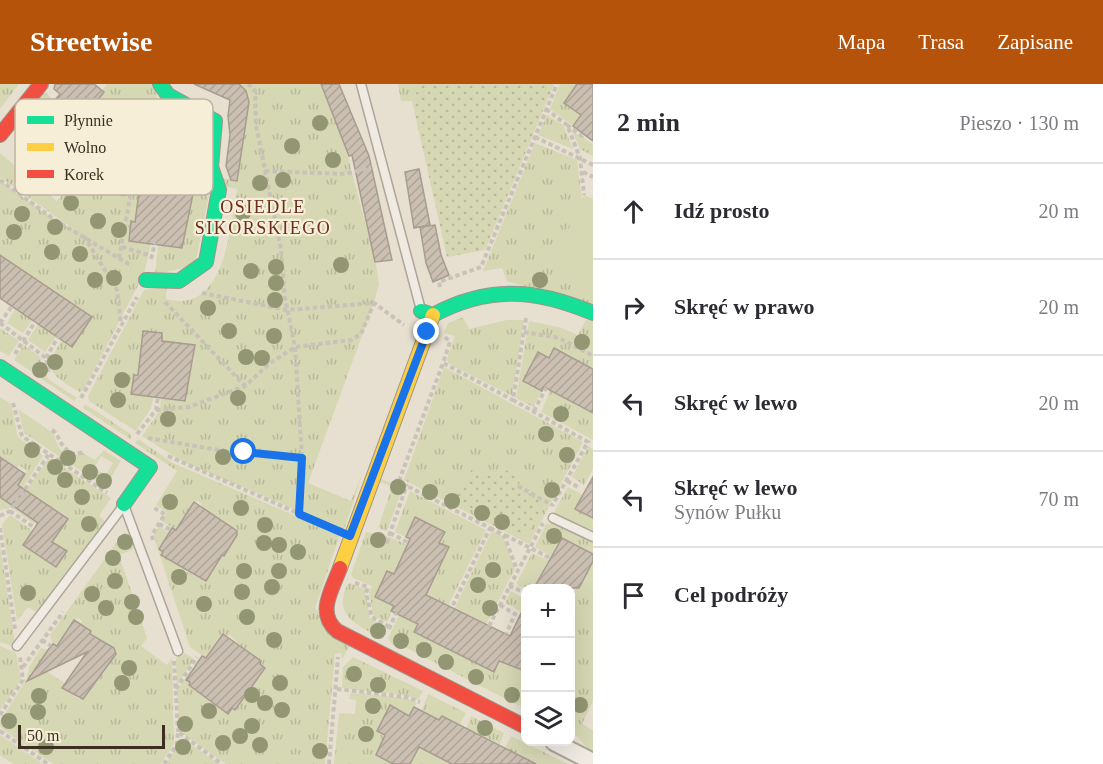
<!DOCTYPE html>
<html lang="pl">
<head>
<meta charset="utf-8">
<style>
	:root { --surface:#fff; --page:#f2f2f3; --text:#2b2b33; --muted:#7c7c81; --line:#e1e1e2; --accent:#b45309 }
	body { margin:0; font-family:"Times New Roman",serif; background:var(--page); color:var(--text) }
	.controls { position:absolute; right:18px; bottom:18px; display:grid; overflow:hidden; border-radius:12px; box-shadow:0 6px 24px #0002 }
	.controls button { width:54px; height:54px; display:grid; place-items:center; padding:0; border:0; border-bottom:2px solid var(--line); background:var(--surface); color:var(--text); font:30px sans-serif }
	.scale { position:absolute; left:18px; bottom:15px; width:147px; box-sizing:border-box; padding-left:6px; border:3px solid #3d2e20; border-top:0; font-size:16px; line-height:21px; white-space:nowrap; color:#3d2e20; -webkit-text-stroke:4px #f7eed8; paint-order:stroke }
	.stop { position:absolute; width:18px; height:18px; margin:-14px; border:4px solid #1a73e8; border-radius:50%; background:#fff }
	.stop.end { background:#1a73e8; border-color:#fff; box-shadow:0 2px 6px #0008 }
	.list { margin:0; padding:0; list-style:none }
	h2 { display:flex; justify-content:space-between; align-items:center; height:78px; margin:0; padding:0 24px; font-size:26px }
	h2 small { font-size:20px; font-weight:400; color:var(--muted) }
	.list li { display:grid; grid-template-columns:39px 1fr auto; gap:18px; align-items:center; box-sizing:border-box; height:96px; padding:0 24px; border-top:2px solid var(--line) }
	.list b { display:block; font-size:22px; white-space:nowrap }
	.list p { margin:0; font-size:20px; white-space:nowrap; color:var(--muted) }
	.list em { font-size:20px; font-style:normal; color:var(--muted) }
	.icon { flex:none; width:33px; height:33px; fill:none; stroke:currentColor; stroke-width:2; stroke-linecap:round; stroke-linejoin:round }
	.map { position:relative; flex:none; width:593px; height:680px; overflow:hidden }
	header { display:flex; align-items:center; gap:36px; box-sizing:border-box; height:84px; padding:0 30px; background:var(--accent); color:#fff }
	header strong { font-size:28px }
	nav { display:flex; gap:33px; margin-inline-start:auto; font-size:21px }
	main { display:flex }
	aside { flex:1; background:var(--surface) }
	.map>svg:first-child { display:block }
	.grass { fill:url(#grass-tufts); fill-rule:evenodd }
	.park { fill:url(#park-dots) }
	.pitch { fill:#d6d7b3 }
	.building { fill:url(#building-hatch); stroke:#a89c90; stroke-width:1.5 }
	.lines { fill:none; stroke-linecap:round; stroke-linejoin:round }
	.lane-casing { stroke:#ada599; stroke-width:11 }
	.street-casing { stroke:#ada599; stroke-width:20 }
	.fast-casing { stroke:#9c958a; stroke-width:16 }
	.slow-casing { stroke:#9c958a; stroke-width:16 }
	.jam-casing { stroke:#9c958a; stroke-width:16 }
	.path { stroke:#c8c2b9; stroke-width:4; stroke-dasharray:4.5 3; stroke-linecap:butt }
	.lane { stroke:#efebe3; stroke-width:8 }
	.street { stroke:#efebe3; stroke-width:16 }
	.fast { stroke:#16e098; stroke-width:14 }
	.slow { stroke:#ffcf43; stroke-width:14 }
	.jam { stroke:#f24e42; stroke-width:14 }
	.tree { fill:#929673 }
	.route { stroke:#1a73e8; stroke-width:8 }
	.labels { text-anchor:middle; stroke-width:4.5; stroke-linejoin:round; paint-order:stroke }
	.neighbourhood-label { font-size:18px; letter-spacing:1.5px; fill:#6b2e1e; stroke:#f7eed8 }
	.key { fill:#f7eed8; stroke:#bfb4a1; stroke-width:1.5 }
	.key-label { font-size:16px; fill:#3d2e20 }
</style>
</head>
<body>
<header>
<strong>Streetwise</strong>
<nav><a>Mapa</a><a>Trasa</a><a>Zapisane</a></nav>
</header>
<main>
<div class="map">
<svg width="593" height="680" viewBox="0 0 593 680">
	<defs>
		<pattern id="grass-tufts" width="24" height="20" patternUnits="userSpaceOnUse" patternTransform="scale(1.5)"><rect width="24" height="20" fill="#d6d7b3"/><path d="M3 7l-1-3M5 7V3M7 7l1-3M15 17l-1-3M17 17v-4M19 17l1-3" fill="none" stroke="#b9b99a"/></pattern>
		<pattern id="park-dots" width="8" height="8" patternUnits="userSpaceOnUse" patternTransform="scale(1.5)"><rect width="8" height="8" fill="#d6d7b3"/><path d="M2 2h.1M6 6h.1" fill="none" stroke="#b9b99a" stroke-width="1.8" stroke-linecap="round"/></pattern>
		<pattern id="building-hatch" width="6" height="6" patternUnits="userSpaceOnUse" patternTransform="scale(1.5)"><rect width="6" height="6" fill="#cbbfb2"/><path d="M-1 1l2-2M0 6l6-6M5 7l2-2" fill="none" stroke="#afa499"/></pattern>
	</defs>
	<rect width="100%" height="100%" fill="#e7e0d1"/>
	<g class="grass">
		<path d="M 0,0 L 19,0 L 0,25 Z"/>
		<path d="M 107,0 L 153,0 L 159,18 L 165,25 L 157,42 L 175,50 L 170,88 L 201,93 L 211,100 L 195,182 L 155,190 L 158,161 L 182,164 L 185,145 L 183,128 L 190,129 L 193,110 L 159,106 L 160,97 L 141,94 L 135,138 L 131,138 L 129,157 L 151,160 L 144,190 L 84,305 L 80,308 C 51,291 42,287 62,256 L 72,263 L 0,171 L 0,97 L 58,138 L 75,146 L 0,93 L 0,69 L 57,117 L 77,93 L 54,75 L 62,66 L 60,63 L 83,37 L 80,35 Z"/>
		<path d="M 239,0 L 320,0 L 345,62 L 376,180 L 379,200 L 374,219 L 308,399 L 351,417 L 363,388 L 344,446 L 183,378 L 142,352 L 160,326 L 161,314 L 185,317 L 185,280 L 193,281 L 195,261 L 161,259 L 162,249 L 143,247 L 138,291 L 134,291 L 131,310 L 154,313 L 151,324 L 136,347 L 89,317 L 88,312 L 144,206 L 167,203 L 166,215 C 226,231 230,142 237,105 L 224,102 L 219,94 L 237,96 L 248,18 L 246,7 Z"/>
		<path d="M 398,0 L 421,0 L 412,17 L 401,17 Z"/>
		<path d="M 560,0 L 577,0 L 564,19 L 581,31 L 573,42 L 550,25 Z"/>
		<path d="M 43,6 L 54,17 L 37,36 L 27,26 Z"/>
		<path d="M 547,31 L 563,41 L 573,65 L 538,51 Z"/>
		<path d="M 572,47 L 593,60 L 593,72 L 580,65 Z"/>
		<path d="M 535,59 L 577,76 L 582,116 L 551,185 L 593,206 L 593,224 L 507,197 L 502,184 L 483,187 Z"/>
		<path d="M 15,225 L 32,236 L 23,249 L 7,239 Z"/>
		<path d="M 463,233 L 469,245 L 507,236 L 524,236 L 512,312 L 448,279 L 447,275 L 455,252 L 444,249 L 448,239 Z"/>
		<path d="M 586,236 L 593,237 L 593,285 L 555,264 L 549,274 L 538,268 L 523,297 L 542,307 L 533,323 L 516,314 L 529,237 L 559,243 L 578,251 Z"/>
		<path d="M 38,240 L 56,252 L 45,268 L 28,256 Z"/>
		<path d="M 0,244 L 19,257 L 9,272 L 0,267 Z"/>
		<path d="M 24,261 L 40,273 L 48,295 L 77,314 L 74,317 L 14,276 Z"/>
		<path d="M 444,283 L 583,358 L 529,460 L 404,396 Z"/>
		<path d="M 550,306 L 593,329 L 593,356 L 541,328 Z"/>
		<path d="M 0,313 L 11,320 L 18,353 L 43,372 L 10,424 L 0,426 L 0,413 L 7,417 L 27,387 L 19,381 L 16,385 L 0,373 Z"/>
		<path d="M 85,320 L 132,351 L 130,355 L 83,324 Z"/>
		<path d="M 18,325 L 53,349 L 59,364 L 63,367 L 60,373 L 24,349 Z"/>
		<path d="M 138,355 L 173,379 L 340,451 L 315,524 L 349,563 L 342,575 L 341,569 L 335,570 L 325,680 L 226,680 L 180,648 L 177,607 L 192,584 L 186,596 L 214,614 L 211,619 L 228,630 L 232,624 L 235,626 L 246,602 L 251,605 L 265,584 L 256,574 L 238,565 L 240,561 L 229,550 L 227,552 L 223,550 L 206,574 L 190,563 L 157,463 L 154,450 L 159,442 L 169,449 L 159,465 L 163,468 L 161,471 L 187,483 L 185,487 L 206,497 L 219,469 L 225,472 L 237,451 L 208,433 L 211,429 L 201,423 L 202,420 L 198,417 L 194,419 L 176,446 L 162,437 L 167,428 L 156,421 L 177,387 L 135,359 Z"/>
		<path d="M 588,362 L 593,365 L 593,385 L 584,401 L 572,393 Z"/>
		<path d="M 104,366 L 121,377 L 105,403 L 63,375 L 67,369 L 72,372 L 83,369 L 95,376 ZM 101,372 L 113,379 L 106,391 L 94,384 Z"/>
		<path d="M 49,374 L 111,414 L 99,432 L 105,437 L 38,529 L 28,523 L 17,537 L 2,440 L 10,431 L 33,447 L 24,461 L 56,483 L 66,467 L 52,458 L 38,439 L 37,442 L 13,425 Z"/>
		<path d="M 381,395 L 403,403 L 387,447 L 378,444 L 392,403 L 380,398 Z"/>
		<path d="M 568,403 L 583,411 L 576,424 L 593,434 L 593,449 L 555,430 L 555,426 Z"/>
		<path d="M 410,407 L 486,446 L 448,522 L 420,508 L 427,508 L 449,464 L 439,459 L 445,448 L 415,434 L 406,453 L 395,448 Z"/>
		<path d="M 554,439 L 593,459 L 593,470 L 562,455 L 553,473 L 535,463 L 546,440 Z"/>
		<path d="M 492,447 L 503,452 L 515,485 L 486,540 L 454,525 Z"/>
		<path d="M 124,448 L 129,450 L 134,465 L 119,471 L 147,554 L 141,562 L 167,581 L 172,574 L 174,659 L 161,680 L 53,680 L 5,647 L 0,642 L 0,637 L 27,595 L 29,583 L 41,564 L 48,566 L 38,581 L 39,586 L 44,589 L 46,587 L 66,600 L 63,604 L 79,615 L 86,611 L 98,587 L 103,590 L 116,570 L 89,551 L 91,547 L 81,540 L 82,537 L 78,534 L 74,536 L 57,562 L 52,559 L 50,551 Z"/>
		<path d="M 366,448 L 390,453 L 407,461 L 402,473 L 405,475 L 397,491 L 387,487 L 375,512 L 394,522 L 387,538 L 374,532 L 369,508 L 372,502 L 353,494 L 351,490 Z"/>
		<path d="M 0,461 L 15,559 L 15,563 L 0,558 Z"/>
		<path d="M 532,469 L 548,476 L 534,504 L 518,503 L 517,498 Z"/>
		<path d="M 593,477 L 593,617 L 582,640 L 593,646 L 593,668 C 583,663 584,656 571,648 L 570,523 L 575,513 L 572,511 Z"/>
		<path d="M 350,499 L 365,505 L 370,534 L 385,543 L 380,553 C 357,541 333,532 347,501 Z"/>
		<path d="M 511,507 L 525,515 L 522,528 L 505,519 Z"/>
		<path d="M 399,531 L 419,537 L 414,548 L 494,587 L 499,577 L 525,587 L 525,625 L 397,559 L 393,562 L 388,554 Z"/>
		<path d="M 0,562 L 16,569 L 21,596 L 0,626 Z"/>
		<path d="M 180,566 L 194,575 L 177,602 L 176,575 Z"/>
		<path d="M 353,573 L 423,607 L 418,616 L 406,611 L 342,604 L 343,583 Z"/>
		<path d="M 350,609 L 406,614 L 417,619 L 409,631 L 390,621 L 377,647 L 385,651 L 376,671 L 393,680 L 334,680 L 339,629 L 355,630 L 356,616 L 349,615 Z"/>
		<path d="M 428,610 L 466,629 L 460,640 L 442,632 L 435,643 L 420,631 Z"/>
		<path d="M 471,632 L 504,649 L 500,660 L 466,645 Z"/>
		<path d="M 0,651 L 43,680 L 13,680 L 0,671 Z"/>
		<path d="M 511,652 L 568,680 L 517,680 L 505,664 Z"/>
		<path d="M 182,654 L 219,680 L 166,680 Z"/>
		<path d="M 412,660 L 452,680 L 410,680 Z"/>
	</g>
	<g class="park">
		<path d="M 421,0 L 554,0 L 485,166 L 447,173 L 412,17 Z"/>
		<path d="M 499,382 L 521,395 L 517,405 L 544,419 L 526,452 L 456,416 L 473,383 L 493,393 Z"/>
	</g>
	<path class="pitch" d="M 584,111 L 593,115 L 593,206 L 550,185 Z"/>
	<g class="building">
		<path d="M 55,0 L 94,0 L 104,8 L 52,73 L 28,52 L 40,39 L 37,37 L 60,10 L 54,5 Z"/>
		<path d="M 194,0 L 239,0 L 246,7 L 249,18 L 237,97 L 231,96 L 226,82 L 230,51 L 228,32 L 230,16 Z"/>
		<path d="M 321,0 L 339,0 L 369,72 L 392,176 L 375,178 L 352,71 L 349,72 Z"/>
		<path d="M 577,0 L 593,0 L 593,57 L 573,42 L 581,31 L 564,19 Z"/>
		<path d="M 419,85 L 430,141 L 414,144 L 405,88 Z"/>
		<path d="M 141,94 L 160,96 L 159,105 L 193,110 L 182,164 L 129,157 L 131,137 L 135,138 Z"/>
		<path d="M 435,141 L 441,171 L 449,191 L 433,198 L 426,179 L 420,143 Z"/>
		<path d="M 0,171 L 92,233 L 72,263 L 0,214 Z"/>
		<path d="M 143,247 L 162,249 L 162,257 L 195,261 L 185,317 L 131,310 L 134,291 L 138,291 Z"/>
		<path d="M 554,264 L 593,285 L 593,329 L 544,303 L 542,307 L 523,297 L 538,268 L 549,274 Z"/>
		<path d="M 0,373 L 25,390 L 18,401 L 68,435 L 52,458 L 67,467 L 56,483 L 23,461 L 38,439 L 0,413 Z"/>
		<path d="M 593,393 L 593,434 L 575,425 Z"/>
		<path d="M 194,418 L 237,447 L 237,451 L 224,472 L 222,471 L 206,497 L 161,471 L 163,468 L 159,465 L 172,444 L 176,446 Z"/>
		<path d="M 415,433 L 445,448 L 439,459 L 449,463 L 426,511 L 510,552 L 525,521 L 525,587 L 499,577 L 494,588 L 414,548 L 418,540 L 391,527 L 394,522 L 375,513 L 387,487 L 394,490 L 410,455 L 406,453 Z"/>
		<path d="M 562,454 L 593,470 L 593,477 L 579,504 L 534,504 Z"/>
		<path d="M 74,536 L 91,547 L 90,550 L 114,564 L 116,570 L 83,615 L 62,604 L 87,568 L 27,597 L 48,566 L 53,560 L 57,562 Z"/>
		<path d="M 223,550 L 261,577 L 260,580 L 265,584 L 235,626 L 232,624 L 228,630 L 189,601 L 190,598 L 186,596 L 202,572 L 206,574 Z"/>
		<path d="M 390,621 L 409,632 L 414,623 L 439,636 L 442,632 L 536,680 L 452,680 L 419,663 L 410,680 L 393,680 L 376,671 L 385,651 L 377,647 Z"/>
	</g>
	<g class="lines">
		<defs>
			<g id="lane">
				<path d="M 361,0 L 421,226"/>
				<path d="M 124,421 L 178,567"/>
				<path d="M 553,434 L 593,453"/>
				<path d="M 17,562 L 124,421"/>
			</g>
			<path id="street" d="M 554,658 L 593,678"/>
			<g id="fast">
				<path d="M 146,196 L 179,197 L 206,178 L 219,106 L 211,83 L 215,37 L 168,11 L 160,0"/>
				<path d="M 421,227 L 433,231 C 489,201 536,205 593,229"/>
				<path d="M 0,283 L 150,383 L 124,420"/>
			</g>
			<path id="slow" d="M 340,484 L 433,231"/>
			<g id="jam">
				<path d="M 0,51 L 41,0"/>
				<path d="M 340,484 C 332,506 316,529 337,547 L 526,643"/>
			</g>
		</defs>
		<use href="#lane" class="lane-casing"/>
		<use href="#street" class="street-casing"/>
		<use href="#fast" class="fast-casing"/>
		<use href="#slow" class="slow-casing"/>
		<use href="#jam" class="jam-casing"/>
		<g class="path">
			<path d="M 248,0 L 255,7 L 256,41 L 281,165 L 285,214 L 295,263 L 302,374 L 299,431"/>
			<path d="M 546,25 L 567,41 L 580,74 L 584,111"/>
			<path d="M 567,41 L 582,52 L 584,50"/>
			<path d="M 535,53 L 593,81"/>
			<path d="M 265,87 L 345,90 L 371,83"/>
			<path d="M 583,88 L 593,93"/>
			<path d="M 0,96 L 58,138 L 132,182"/>
			<path d="M 84,152 L 117,206 L 121,240"/>
			<path d="M 122,163 L 152,172"/>
			<path d="M 119,174 L 142,48 L 154,27"/>
			<path d="M 151,175 L 155,159"/>
			<path d="M 440,203 L 439,198 L 481,183 L 557,0"/>
			<path d="M 202,209 L 287,226 L 374,219 L 404,241"/>
			<path d="M 165,218 L 245,302"/>
			<path d="M 526,234 L 513,316 L 588,358 L 552,422"/>
			<path d="M 0,239 L 46,274 L 49,290"/>
			<path d="M 0,239 L 12,222"/>
			<path d="M 524,248 L 559,254 L 593,272"/>
			<path d="M 445,253 L 450,258 L 443,279 L 513,316"/>
			<path d="M 15,270 L 35,238"/>
			<path d="M 46,274 L 58,253"/>
			<path d="M 81,314 L 137,213"/>
			<path d="M 13,319 L 22,352 L 107,409"/>
			<path d="M 156,326 L 189,323 L 245,302 L 269,280 L 295,263 L 351,256 L 361,250 L 374,219"/>
			<path d="M 534,327 L 546,304"/>
			<path d="M 52,346 C 62,353 56,360 73,370 L 85,368"/>
			<path d="M 137,350 L 156,326 L 158,312"/>
			<path d="M 148,354 L 225,367 L 302,374"/>
			<path d="M 168,372 L 334,445"/>
			<path d="M 59,377 L 66,366"/>
			<path d="M 395,396 L 490,444 L 452,523"/>
			<path d="M 399,397 L 443,279"/>
			<path d="M 567,397 L 580,404"/>
			<path d="M 518,402 L 552,421"/>
			<path d="M 10,427 L 35,444"/>
			<path d="M 0,432 L 10,427 L 49,370"/>
			<path d="M 159,440 L 171,446"/>
			<path d="M 0,444 L 15,545"/>
			<path d="M 490,444 L 504,451 L 517,486"/>
			<path d="M 390,449 L 409,459"/>
			<path d="M 505,451 L 552,475"/>
			<path d="M 153,456 L 152,451 L 165,430 L 154,424"/>
			<path d="M 371,459 L 387,458 L 407,400"/>
			<path d="M 355,499 L 368,503 L 366,509 L 372,533 L 389,543"/>
			<path d="M 509,502 L 526,509"/>
			<path d="M 500,521 L 515,530 L 506,550"/>
			<path d="M 489,542 L 543,439"/>
			<path d="M 389,545 L 396,529"/>
			<path d="M 42,556 L 51,562"/>
			<path d="M 174,577 L 178,648"/>
			<path d="M 23,583 L 63,528"/>
			<path d="M 176,605 L 197,573"/>
			<path d="M 337,605 L 406,613 L 420,618"/>
			<path d="M 0,631 L 23,596 L 20,573"/>
			<path d="M 0,647 L 48,680"/>
			<path d="M 164,680 L 177,660 L 178,648 L 222,680"/>
			<path d="M 329,680 L 338,573"/>
		</g>
		<use href="#lane" class="lane"/>
		<use href="#street" class="street"/>
		<use href="#fast" class="fast"/>
		<use href="#slow" class="slow"/>
		<use href="#jam" class="jam"/>
	</g>
	<g class="tree">
		<circle cx="320" cy="39" r="8"/>
		<circle cx="292" cy="62" r="8"/>
		<circle cx="333" cy="76" r="8"/>
		<circle cx="283" cy="96" r="8"/>
		<circle cx="260" cy="99" r="8"/>
		<circle cx="123" cy="104" r="8"/>
		<circle cx="71" cy="119" r="8"/>
		<circle cx="243" cy="129" r="8"/>
		<circle cx="22" cy="130" r="8"/>
		<circle cx="98" cy="137" r="8"/>
		<circle cx="55" cy="143" r="8"/>
		<circle cx="119" cy="146" r="8"/>
		<circle cx="14" cy="148" r="8"/>
		<circle cx="52" cy="168" r="8"/>
		<circle cx="80" cy="170" r="8"/>
		<circle cx="341" cy="181" r="8"/>
		<circle cx="276" cy="183" r="8"/>
		<circle cx="251" cy="187" r="8"/>
		<circle cx="114" cy="194" r="8"/>
		<circle cx="95" cy="196" r="8"/>
		<circle cx="540" cy="196" r="8"/>
		<circle cx="276" cy="199" r="8"/>
		<circle cx="275" cy="216" r="8"/>
		<circle cx="208" cy="224" r="8"/>
		<circle cx="229" cy="247" r="8"/>
		<circle cx="274" cy="252" r="8"/>
		<circle cx="582" cy="258" r="8"/>
		<circle cx="246" cy="273" r="8"/>
		<circle cx="262" cy="274" r="8"/>
		<circle cx="55" cy="278" r="8"/>
		<circle cx="40" cy="286" r="8"/>
		<circle cx="122" cy="296" r="8"/>
		<circle cx="238" cy="314" r="8"/>
		<circle cx="118" cy="316" r="8"/>
		<circle cx="561" cy="330" r="8"/>
		<circle cx="168" cy="335" r="8"/>
		<circle cx="546" cy="350" r="8"/>
		<circle cx="32" cy="366" r="8"/>
		<circle cx="567" cy="371" r="8"/>
		<circle cx="223" cy="373" r="8"/>
		<circle cx="68" cy="374" r="8"/>
		<circle cx="55" cy="383" r="8"/>
		<circle cx="90" cy="388" r="8"/>
		<circle cx="65" cy="396" r="8"/>
		<circle cx="104" cy="397" r="8"/>
		<circle cx="398" cy="403" r="8"/>
		<circle cx="552" cy="406" r="8"/>
		<circle cx="430" cy="408" r="8"/>
		<circle cx="82" cy="413" r="8"/>
		<circle cx="452" cy="417" r="8"/>
		<circle cx="170" cy="418" r="8"/>
		<circle cx="241" cy="424" r="8"/>
		<circle cx="482" cy="429" r="8"/>
		<circle cx="502" cy="438" r="8"/>
		<circle cx="89" cy="440" r="8"/>
		<circle cx="265" cy="441" r="8"/>
		<circle cx="554" cy="452" r="8"/>
		<circle cx="378" cy="456" r="8"/>
		<circle cx="125" cy="458" r="8"/>
		<circle cx="264" cy="459" r="8"/>
		<circle cx="279" cy="461" r="8"/>
		<circle cx="298" cy="468" r="8"/>
		<circle cx="113" cy="474" r="8"/>
		<circle cx="493" cy="486" r="8"/>
		<circle cx="244" cy="487" r="8"/>
		<circle cx="279" cy="487" r="8"/>
		<circle cx="179" cy="493" r="8"/>
		<circle cx="115" cy="497" r="8"/>
		<circle cx="478" cy="501" r="8"/>
		<circle cx="272" cy="503" r="8"/>
		<circle cx="242" cy="508" r="8"/>
		<circle cx="28" cy="509" r="8"/>
		<circle cx="92" cy="510" r="8"/>
		<circle cx="132" cy="518" r="8"/>
		<circle cx="204" cy="520" r="8"/>
		<circle cx="106" cy="524" r="8"/>
		<circle cx="490" cy="524" r="8"/>
		<circle cx="136" cy="533" r="8"/>
		<circle cx="247" cy="533" r="8"/>
		<circle cx="378" cy="547" r="8"/>
		<circle cx="274" cy="556" r="8"/>
		<circle cx="401" cy="557" r="8"/>
		<circle cx="424" cy="566" r="8"/>
		<circle cx="446" cy="578" r="8"/>
		<circle cx="129" cy="584" r="8"/>
		<circle cx="354" cy="590" r="8"/>
		<circle cx="476" cy="593" r="8"/>
		<circle cx="122" cy="599" r="8"/>
		<circle cx="280" cy="599" r="8"/>
		<circle cx="378" cy="601" r="8"/>
		<circle cx="252" cy="611" r="8"/>
		<circle cx="512" cy="611" r="8"/>
		<circle cx="39" cy="612" r="8"/>
		<circle cx="265" cy="619" r="8"/>
		<circle cx="580" cy="621" r="8"/>
		<circle cx="373" cy="622" r="8"/>
		<circle cx="282" cy="626" r="8"/>
		<circle cx="209" cy="627" r="8"/>
		<circle cx="38" cy="628" r="8"/>
		<circle cx="9" cy="637" r="8"/>
		<circle cx="185" cy="640" r="8"/>
		<circle cx="252" cy="642" r="8"/>
		<circle cx="485" cy="644" r="8"/>
		<circle cx="366" cy="650" r="8"/>
		<circle cx="240" cy="652" r="8"/>
		<circle cx="223" cy="659" r="8"/>
		<circle cx="260" cy="661" r="8"/>
		<circle cx="46" cy="663" r="8"/>
		<circle cx="183" cy="663" r="8"/>
		<circle cx="320" cy="667" r="8"/>
	</g>
	<g class="lines">
		<path class="route" d="M 244,368 L 302,374 L 299,430 L 350,452 L 427,248"/>
	</g>
	<g class="labels">
		<g class="neighbourhood-label">
			<text x="263" y="129">OSIEDLE<tspan x="263" dy="21">SIKORSKIEGO</tspan></text>
		</g>
	</g>
	<rect x="15" y="15" width="198" height="96" rx="9" class="key"/>
	<rect x="27" y="32" width="27" height="8" fill="#16e098"/>
	<rect x="27" y="59" width="27" height="8" fill="#ffcf43"/>
	<rect x="27" y="86" width="27" height="8" fill="#f24e42"/>
	<g class="key-label">
		<text x="64" y="42">Płynnie</text>
		<text x="64" y="69">Wolno</text>
		<text x="64" y="96">Korek</text>
	</g>
</svg>
<div class="controls">
<button>+</button>
<button>−</button>
<button><svg class="icon" aria-label="layers" viewBox="0 0 24 24"><path d="M12 4l9 5-9 5-9-5zM3 14l9 5 9-5"/></svg></button>
</div>
<div class="scale">50 m</div>
<div class="stop" style="left:244px;top:368px"></div>
<div class="stop end" style="left:427px;top:248px"></div>
</div>
<aside>
<h2>2 min<small>Pieszo · 130 m</small></h2>
<ul class="list">
<li><svg class="icon" aria-label="ahead" viewBox="0 0 24 24"><path d="M12 20V5M6 11l6-6 6 6"/></svg><div><b>Idź prosto</b></div><em>20 m</em></li>
<li><svg class="icon" aria-label="right" viewBox="0 0 24 24"><path d="M7 20v-9h11M14 6l5 5-5 5"/></svg><div><b>Skręć w prawo</b></div><em>20 m</em></li>
<li><svg class="icon" aria-label="left" viewBox="0 0 24 24"><path d="M17 20v-9H6M10 6l-5 5 5 5"/></svg><div><b>Skręć w lewo</b></div><em>20 m</em></li>
<li><svg class="icon" aria-label="left" viewBox="0 0 24 24"><path d="M17 20v-9H6M10 6l-5 5 5 5"/></svg><div><b>Skręć w lewo</b><p>Synów Pułku</p></div><em>70 m</em></li>
<li><svg class="icon" aria-label="arrive" viewBox="0 0 24 24"><path d="M6 21V4h12l-3 4 3 4H6"/></svg><div><b>Cel podróży</b></div></li>
</ul>
</aside>
</main>
</body>
</html>
